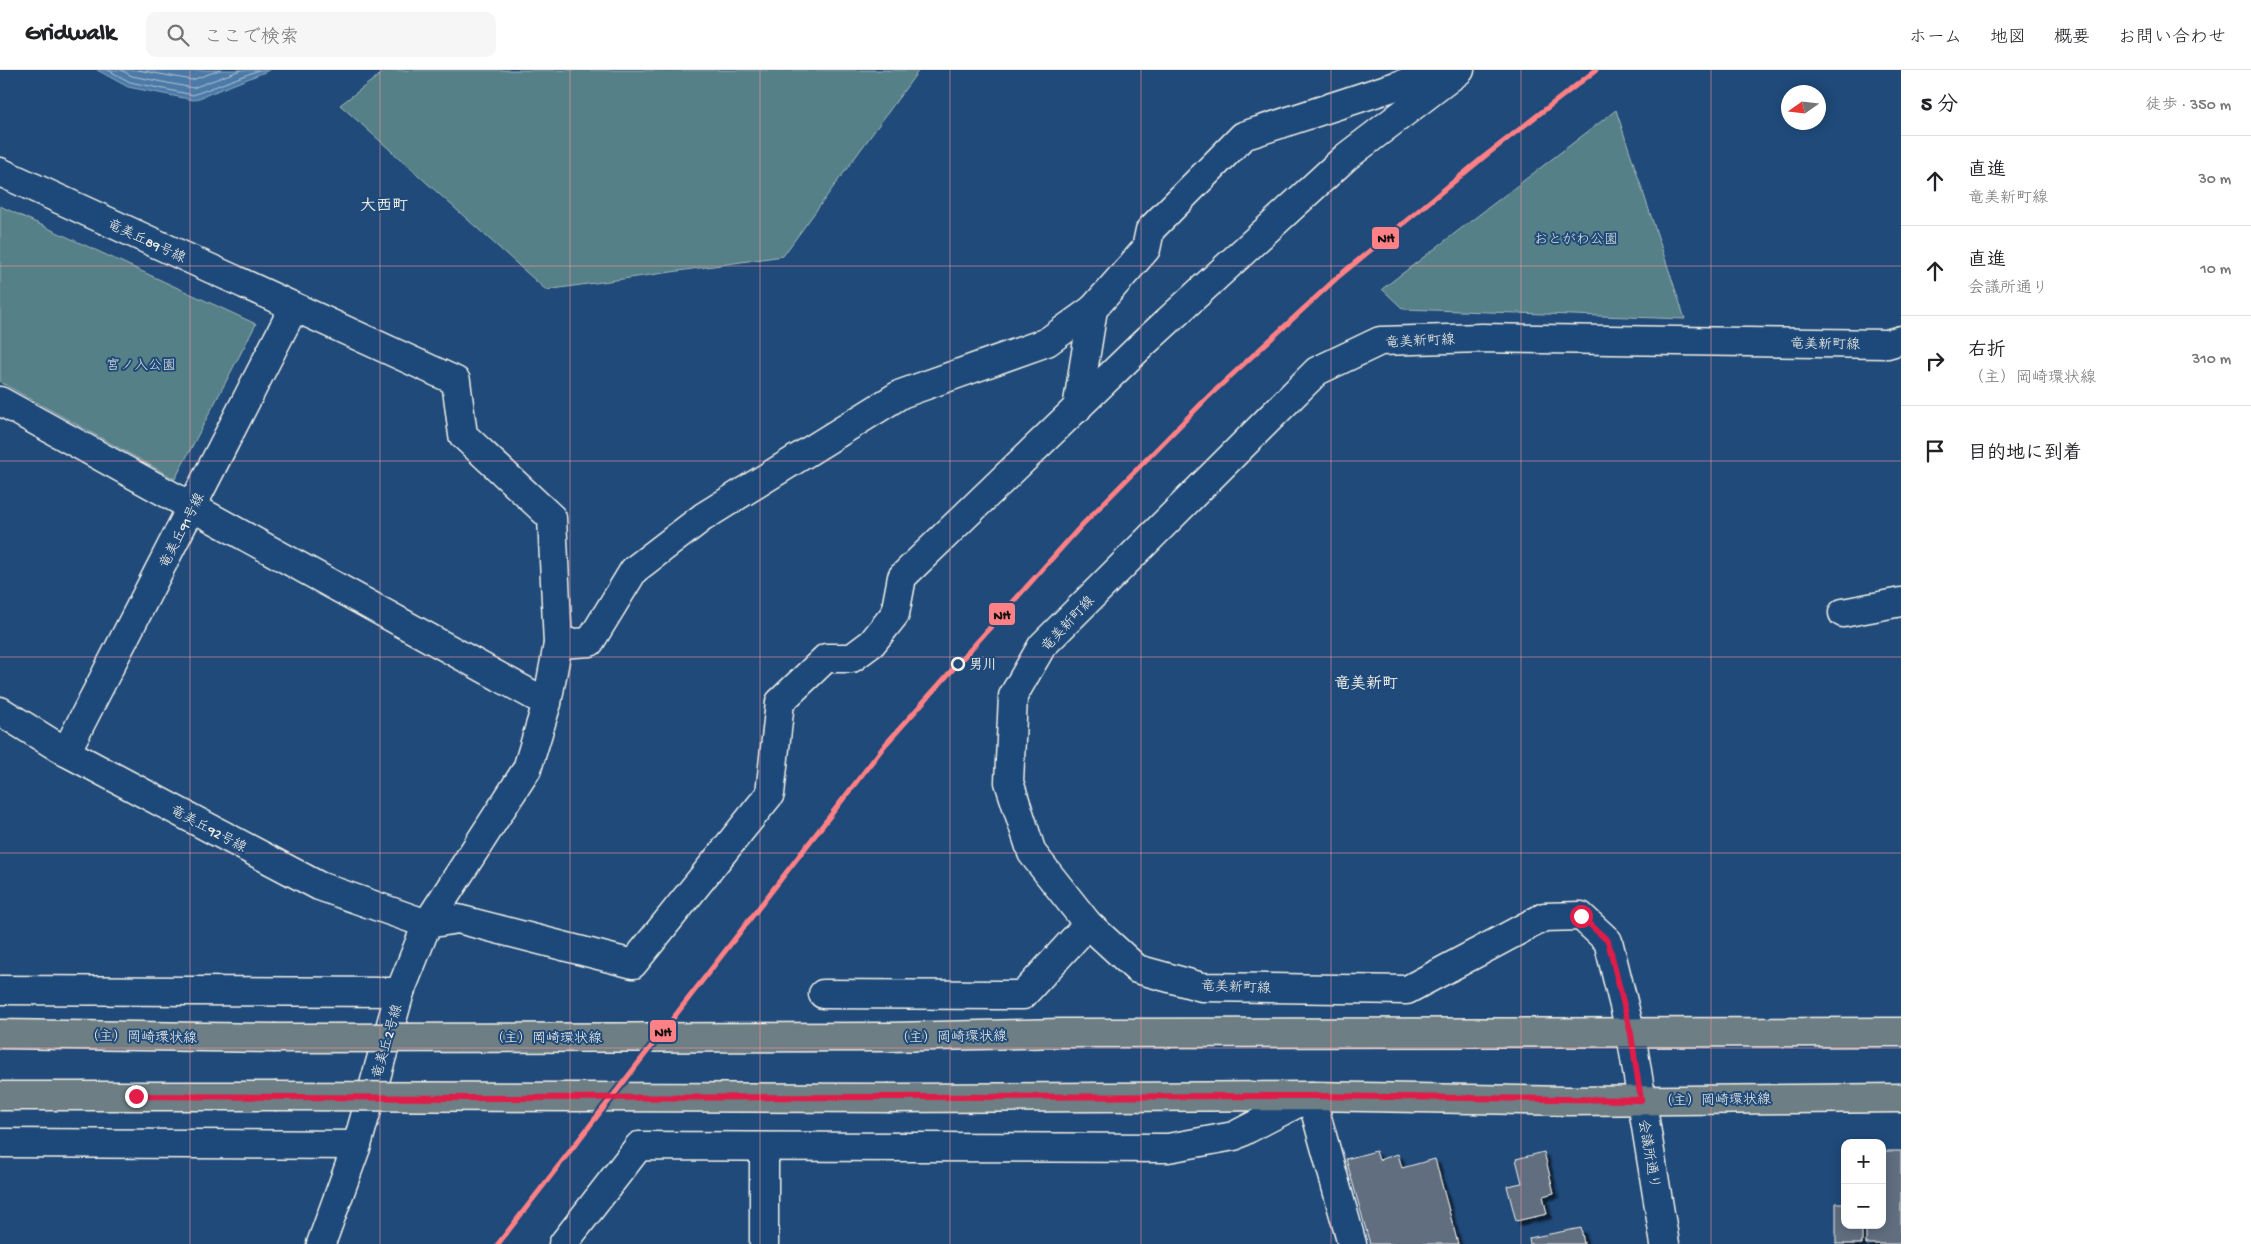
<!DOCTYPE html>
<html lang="ja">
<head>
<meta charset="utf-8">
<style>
	:root { --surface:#fff; --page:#f6f6f6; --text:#202124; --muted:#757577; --line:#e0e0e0 }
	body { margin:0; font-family:"Gochi Hand","Klee One",sans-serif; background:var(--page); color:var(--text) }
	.controls { position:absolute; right:15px; bottom:15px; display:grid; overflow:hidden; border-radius:10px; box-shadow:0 2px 12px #0003 }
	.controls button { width:45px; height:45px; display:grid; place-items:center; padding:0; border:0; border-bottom:1px solid var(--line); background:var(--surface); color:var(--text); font:25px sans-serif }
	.compass { position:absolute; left:1781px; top:15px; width:45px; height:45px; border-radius:50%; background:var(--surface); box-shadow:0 2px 12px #0003; rotate:256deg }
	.stop { position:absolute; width:15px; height:15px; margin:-11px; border:4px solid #e11d48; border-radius:50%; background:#fff }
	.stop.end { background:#e11d48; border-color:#fff; box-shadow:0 1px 5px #0008 }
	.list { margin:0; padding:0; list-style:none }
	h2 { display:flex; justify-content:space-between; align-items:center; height:65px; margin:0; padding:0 20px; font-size:21px }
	h2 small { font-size:16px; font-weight:400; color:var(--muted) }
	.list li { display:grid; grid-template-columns:32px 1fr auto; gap:15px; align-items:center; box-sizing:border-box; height:90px; padding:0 20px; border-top:1px solid var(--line) }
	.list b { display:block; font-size:19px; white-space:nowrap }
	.list p { margin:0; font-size:16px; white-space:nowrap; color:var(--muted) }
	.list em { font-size:16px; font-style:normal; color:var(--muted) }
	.icon { flex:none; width:28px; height:28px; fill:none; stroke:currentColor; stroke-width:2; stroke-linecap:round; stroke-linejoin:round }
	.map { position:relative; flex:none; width:1901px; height:1174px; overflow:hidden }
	header { display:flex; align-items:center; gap:30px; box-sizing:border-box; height:70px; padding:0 25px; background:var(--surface); border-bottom:1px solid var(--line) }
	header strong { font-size:24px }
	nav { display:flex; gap:28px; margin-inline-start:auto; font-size:18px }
	.search { width:350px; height:45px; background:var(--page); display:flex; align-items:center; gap:12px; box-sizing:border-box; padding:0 18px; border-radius:10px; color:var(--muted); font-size:19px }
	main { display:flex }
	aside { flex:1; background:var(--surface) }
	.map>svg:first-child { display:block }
	.green { fill:#578087; stroke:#a6b8b8 }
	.water { fill:#4c7aa8; stroke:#8faac2 }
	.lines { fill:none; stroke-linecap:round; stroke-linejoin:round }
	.shore { stroke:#b1c1ce; stroke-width:1 }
	.building { fill:#616e80; stroke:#f4f1e8; filter:url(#shadow) }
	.minor-casing { stroke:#f4f1e8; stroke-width:31 }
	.tertiary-casing { stroke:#f4f1e8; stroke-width:31 }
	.primary-casing { stroke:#f4f1e8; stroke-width:31 }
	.minor { stroke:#1f4a7a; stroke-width:28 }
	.tertiary { stroke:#1f4a7a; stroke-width:28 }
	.primary { stroke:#6d7e84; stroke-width:28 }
	.primary-bridge-casing { stroke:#f4f1e8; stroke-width:31; stroke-linecap:butt }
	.primary-bridge { stroke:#6d7e84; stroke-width:28 }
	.rail-1-casing { stroke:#1f4a7a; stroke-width:9 }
	.rail-1 { stroke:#ff8085; stroke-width:5 }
	.route { stroke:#e11d48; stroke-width:6 }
	.grid { fill:none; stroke:#ff9aa2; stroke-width:1; stroke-opacity:0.55 }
	.stop-dot { fill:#1f4a7a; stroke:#f4f1e8; stroke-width:2.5 }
	.labels { text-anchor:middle; stroke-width:4; stroke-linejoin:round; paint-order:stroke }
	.park-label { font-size:14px; fill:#dce0d9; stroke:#1f4a7a }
	.street-label { font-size:14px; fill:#f4f1e8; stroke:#1f4a7a }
	.stop-label { font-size:14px; font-weight:bold; fill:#f4f1e8; stroke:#1f4a7a; text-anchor:start }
	.quarter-label { font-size:16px; font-weight:bold; fill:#f4f1e8; stroke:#1f4a7a }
	.line-badge { stroke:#1f4a7a; stroke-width:2 }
	.pale-badge-label { font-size:14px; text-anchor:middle; font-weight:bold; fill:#111 }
</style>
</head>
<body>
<header>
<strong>Gridwalk</strong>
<div class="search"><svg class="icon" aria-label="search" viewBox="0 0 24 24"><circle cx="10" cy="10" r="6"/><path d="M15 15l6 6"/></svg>ここで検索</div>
<nav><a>ホーム</a><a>地図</a><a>概要</a><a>お問い合わせ</a></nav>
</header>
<main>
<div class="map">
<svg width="1901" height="1174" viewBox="0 0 1901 1174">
	<defs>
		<filter id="shadow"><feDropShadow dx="4.5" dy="4.5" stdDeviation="1" flood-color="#0009"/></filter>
	</defs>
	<rect width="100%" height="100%" fill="#1f4a7a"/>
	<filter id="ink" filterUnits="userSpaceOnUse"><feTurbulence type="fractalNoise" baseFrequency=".02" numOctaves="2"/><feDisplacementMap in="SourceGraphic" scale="10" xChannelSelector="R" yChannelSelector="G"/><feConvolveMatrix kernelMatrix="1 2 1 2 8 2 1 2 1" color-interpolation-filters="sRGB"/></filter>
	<g filter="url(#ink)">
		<g class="green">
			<path d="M 386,0 L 919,0 L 783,186 L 546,220 L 340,35 Z"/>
			<path d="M 1616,40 L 1685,249 L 1403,239 L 1382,219 Z"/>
			<path d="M 0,136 L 256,254 L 175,409 L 0,312 Z"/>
		</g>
		<path class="water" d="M 97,0 L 270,0 L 194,30 L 128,17 Z"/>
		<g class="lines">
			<g class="shore">
				<path d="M 108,0 L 130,12 L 193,25 L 259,0"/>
				<path d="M 121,0 L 132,6 L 193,18 L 241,0"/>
				<path d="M 138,0 L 192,10 L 220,0"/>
			</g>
		</g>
		<g class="building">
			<path d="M 1376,1081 L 1379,1090 L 1398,1084 L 1402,1098 L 1435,1089 L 1458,1174 L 1370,1174 L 1346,1089 Z"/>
			<path d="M 1882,1081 L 1901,1081 L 1901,1174 L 1866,1174 L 1866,1155 L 1882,1155 Z"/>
			<path d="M 1544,1082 L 1554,1123 L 1543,1126 L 1547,1144 L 1516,1151 L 1507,1116 L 1522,1113 L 1516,1089 Z"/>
			<path d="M 1836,1133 L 1845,1133 L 1845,1155 L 1862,1155 L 1862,1174 L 1836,1174 Z"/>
			<path d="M 1581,1158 L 1584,1174 L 1530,1174 L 1529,1168 Z"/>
		</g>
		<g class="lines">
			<defs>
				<g id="minor">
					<path d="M 0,102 L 456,311 L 463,365 L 552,448 L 558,574 L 547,633 L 527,699 L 427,854 L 400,922 L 357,1075 L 321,1174"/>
					<path d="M 0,331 L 547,633"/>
					<path d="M 1077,339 L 1093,239 L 1146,179 L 1150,160 L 1243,66 L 1445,0"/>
					<path d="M 1843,543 L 1901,532"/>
					<path d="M 558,574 L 590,572 L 634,500 L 703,447 L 901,324 L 1047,272 L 1093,239"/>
					<path d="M 0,641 L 66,682 L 319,816 L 427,854"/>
					<path d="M 66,682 L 294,237"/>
					<path d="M 427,854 L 458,849 L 633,894 L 770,724 L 780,632 L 826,588 L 852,588 L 872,573 L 895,544 L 902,507 L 1144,273 L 1346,87 L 1460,0"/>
					<path d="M 0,920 L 400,922"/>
					<path d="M 823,924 L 1023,925 L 1088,854"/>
					<path d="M 0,1073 L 357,1075"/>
					<path d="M 563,1174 L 639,1076 L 1168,1078 L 1234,1066 L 1311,1026 L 1352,1174"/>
					<path d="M 764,1174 L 764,1077"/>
				</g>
				<path id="tertiary" d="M 1665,1174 L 1631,964 L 1608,871 L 1581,846 L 1544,847 L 1407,920 L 1202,917 L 1137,899 L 1088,854 L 1032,783 L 1009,712 L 1013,626 L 1042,576 L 1317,301 L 1380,271 L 1482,268 L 1887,274 L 1901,270"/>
				<g id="primary">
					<path d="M 0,964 L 273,968"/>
					<path d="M 890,967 L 1061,963 L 1901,962"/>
					<path d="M 0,1026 L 274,1026"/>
					<path d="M 890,1028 L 1311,1026 L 1568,1031 L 1901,1028"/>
				</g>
			</defs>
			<use href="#minor" class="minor-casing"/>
			<use href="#tertiary" class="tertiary-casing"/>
			<use href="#primary" class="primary-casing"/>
			<use href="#minor" class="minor"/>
			<use href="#tertiary" class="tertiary"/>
			<use href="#primary" class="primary"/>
			<defs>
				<g id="primary-bridge">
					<path d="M 273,968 L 890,967"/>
					<path d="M 274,1026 L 890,1028"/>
				</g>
			</defs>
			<use href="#primary-bridge" class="primary-bridge-casing"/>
			<use href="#primary-bridge" class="primary-bridge"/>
			<defs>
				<path id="rail-1" d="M 498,1174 L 885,675 L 1081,456 L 1207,328 L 1339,206 L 1485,86 L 1596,0"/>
			</defs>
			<use href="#rail-1" class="rail-1-casing"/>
			<use href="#rail-1" class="rail-1"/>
		</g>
	</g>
	<g class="lines" filter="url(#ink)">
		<path class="route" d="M 136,1026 L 466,1028 L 1311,1026 L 1641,1030 L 1631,964 L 1608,871 L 1581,846"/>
	</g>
	<path class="grid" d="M 190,0 L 190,1174M 380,0 L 380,1174M 570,0 L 570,1174M 760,0 L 760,1174M 950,0 L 950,1174M 1141,0 L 1141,1174M 1331,0 L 1331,1174M 1521,0 L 1521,1174M 1711,0 L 1711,1174M 0,196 L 1901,196M 0,391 L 1901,391M 0,587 L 1901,587M 0,783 L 1901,783M 0,978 L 1901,978"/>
	<circle class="stop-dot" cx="958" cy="594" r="6"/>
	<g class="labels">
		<g class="park-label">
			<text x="1576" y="173">おとがわ公園</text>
			<text x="141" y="299">宮ノ入公園</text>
		</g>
		<g class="street-label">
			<text transform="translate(147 170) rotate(25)" y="5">竜美丘89号線</text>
			<text transform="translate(1420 270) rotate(-3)" y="5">竜美新町線</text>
			<text transform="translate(1825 273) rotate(1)" y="5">竜美新町線</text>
			<text transform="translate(181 460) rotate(-63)" y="5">竜美丘91号線</text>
			<text transform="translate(1067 553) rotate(-47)" y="5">竜美新町線</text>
			<text transform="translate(209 758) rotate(28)" y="5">竜美丘92号線</text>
			<text transform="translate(1236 916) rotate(2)" y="5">竜美新町線</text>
			<text transform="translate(141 966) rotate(1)" y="5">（主）岡崎環状線</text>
			<text transform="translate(951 966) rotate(-1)" y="5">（主）岡崎環状線</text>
			<text x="546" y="972">（主）岡崎環状線</text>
			<text transform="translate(386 971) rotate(-74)" y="5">竜美丘2号線</text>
			<text transform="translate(1715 1029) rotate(-1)" y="5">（主）岡崎環状線</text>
			<text transform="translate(1650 1084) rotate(80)" y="5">会議所通り</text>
		</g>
		<g class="stop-label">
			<text x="969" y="599">男川</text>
		</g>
		<g class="quarter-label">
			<text x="384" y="140">大西町</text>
			<text x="1366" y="618">竜美新町</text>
		</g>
	</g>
	<g class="line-badge">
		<rect x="1371" y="156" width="29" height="24" rx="5" fill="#ff8085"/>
		<rect x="988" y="532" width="28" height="24" rx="5" fill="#ff8085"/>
		<rect x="649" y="949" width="28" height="24" rx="5" fill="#ff8085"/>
	</g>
	<g class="pale-badge-label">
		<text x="1386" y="172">NH</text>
		<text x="1002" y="549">NH</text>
		<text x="663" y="966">NH</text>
	</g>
</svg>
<div class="controls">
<button>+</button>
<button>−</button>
</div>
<svg class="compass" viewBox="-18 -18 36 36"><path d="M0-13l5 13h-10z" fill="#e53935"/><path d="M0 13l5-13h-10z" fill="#757577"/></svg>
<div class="stop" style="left:1581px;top:846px"></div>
<div class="stop end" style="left:136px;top:1026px"></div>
</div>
<aside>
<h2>5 分<small>徒歩 · 350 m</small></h2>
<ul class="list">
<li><svg class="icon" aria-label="ahead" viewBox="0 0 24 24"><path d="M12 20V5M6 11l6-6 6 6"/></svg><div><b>直進</b><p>竜美新町線</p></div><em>30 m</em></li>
<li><svg class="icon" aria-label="ahead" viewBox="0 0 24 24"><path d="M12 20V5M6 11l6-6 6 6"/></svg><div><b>直進</b><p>会議所通り</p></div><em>10 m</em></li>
<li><svg class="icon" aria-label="right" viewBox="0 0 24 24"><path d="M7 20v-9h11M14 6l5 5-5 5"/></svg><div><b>右折</b><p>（主）岡崎環状線</p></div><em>310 m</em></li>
<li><svg class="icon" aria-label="arrive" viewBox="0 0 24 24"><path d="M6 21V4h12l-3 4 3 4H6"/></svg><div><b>目的地に到着</b></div></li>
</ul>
</aside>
</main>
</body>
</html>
